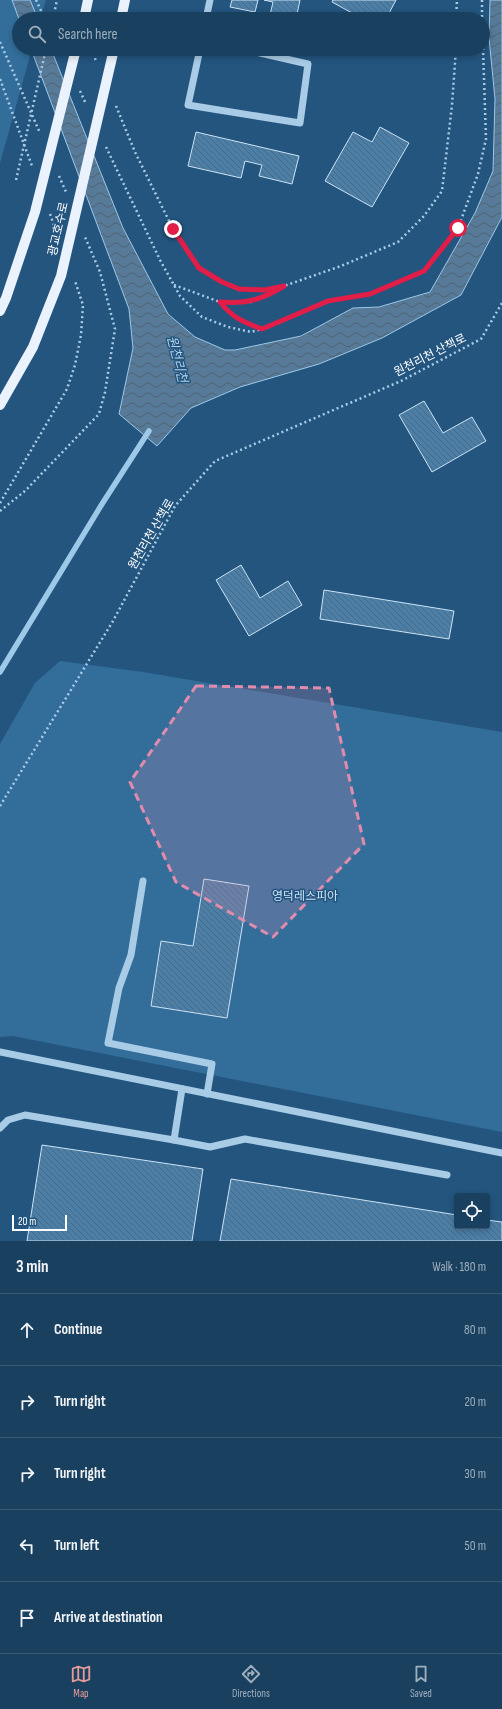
<!DOCTYPE html>
<html lang="en">
<head>
<meta charset="utf-8">
<style>
	:root { --surface:#1a405f; --page:#234765; --text:#f1f3f6; --muted:#9fafbd; --line:#385974; --accent:#e69b98 }
	body { margin:0; font-family:"Sofia Sans Condensed","Noto Sans KR",sans-serif; background:var(--page); color:var(--text) }
	.controls { position:absolute; right:12px; bottom:12px; display:grid; overflow:hidden; border-radius:4px; box-shadow:0 2px 6px #0003 }
	.controls button { width:36px; height:36px; display:grid; place-items:center; padding:0; border:0; border-bottom:1px solid var(--line); background:var(--surface); color:var(--text); font:20px sans-serif }
	.scale { position:absolute; left:12px; bottom:10px; width:55px; box-sizing:border-box; padding-left:4px; border:2px solid #fff; border-top:0; font-size:11px; line-height:14px; white-space:nowrap; color:#fff; -webkit-text-stroke:3px #23557f; paint-order:stroke }
	.stop { position:absolute; width:12px; height:12px; margin:-9px; border:3px solid #e11d48; border-radius:50%; background:#fff }
	.stop.end { background:#e11d48; border-color:#fff; box-shadow:0 1px 4px #0008 }
	.list { margin:0; padding:0; list-style:none }
	h2 { display:flex; justify-content:space-between; align-items:center; height:52px; margin:0; padding:0 16px; font-size:17px }
	h2 small { font-size:13px; font-weight:400; color:var(--muted) }
	.list li { display:grid; grid-template-columns:26px 1fr auto; gap:12px; align-items:center; box-sizing:border-box; height:72px; padding:0 16px; border-top:1px solid var(--line) }
	.list b { display:block; font-size:15px; white-space:nowrap }
	.list em { font-size:13px; font-style:normal; color:var(--muted) }
	.icon { flex:none; width:22px; height:22px; fill:none; stroke:currentColor; stroke-width:2; stroke-linecap:round; stroke-linejoin:round }
	.map { position:relative; flex:none; width:502px; height:1241px; overflow:hidden }
	.search { position:absolute; background:var(--surface); box-shadow:0 2px 6px #0003; left:12px; right:12px; top:12px; height:44px; display:flex; align-items:center; gap:10px; box-sizing:border-box; padding:0 14px; border-radius:22px; color:var(--muted); font-size:15px }
	.sheet { height:412px; background:var(--surface) }
	nav { display:flex; justify-content:space-around; align-items:center; box-sizing:border-box; height:56px; border-top:1px solid var(--line); background:var(--surface); font-size:11px; color:var(--muted) }
	nav a { display:grid; justify-items:center; gap:2px }
	nav .on { color:var(--accent) }
	.map>svg:first-child { display:block }
	.green { fill:#336e9b }
	.water { fill:url(#water-waves); stroke:#9dc8e7 }
	.lines { fill:none; stroke-linecap:round; stroke-linejoin:round }
	.stream { stroke:#9dc8e7; stroke-width:5.5 }
	.building { fill:url(#building-back-hatch); stroke:#cce3f5 }
	.path { stroke:#a8cbe6; stroke-width:2.5; stroke-dasharray:2 3; stroke-linecap:butt }
	.minor { stroke:#a8cbe6; stroke-width:7 }
	.major { stroke:#eaf3fd; stroke-width:10 }
	.route { stroke:#e11d48; stroke-width:5 }
	.marked { fill:#e08cad; fill-opacity:0.2; stroke:#e08cad; stroke-width:3; stroke-dasharray:8 5; stroke-linejoin:round }
	.labels { text-anchor:middle; stroke-width:3; stroke-linejoin:round; paint-order:stroke }
	.street-label { font-size:12px; fill:#fff; stroke:#23557f }
	.park-label { font-size:12px; fill:#cce3f5; stroke:#23557f }
	.water-label { font-size:13px; font-style:italic; fill:#b4d5ee; stroke:#23557f }
</style>
</head>
<body>
<div class="map">
<svg width="502" height="1241" viewBox="0 0 502 1241">
	<defs>
		<pattern id="water-waves" width="16" height="10" patternUnits="userSpaceOnUse"><rect width="16" height="10" fill="#567a98"/><path d="M0 5q4-4 8 0t8 0" fill="none" stroke="#516372"/></pattern>
		<pattern id="building-back-hatch" width="6" height="6" patternUnits="userSpaceOnUse"><rect width="6" height="6" fill="#4b7fa8"/><path d="M-1 5l2 2M0 0l6 6M5-1l2 2" fill="none" stroke="#4b687f"/></pattern>
	</defs>
	<rect width="100%" height="100%" fill="#23557f"/>
	<g class="green">
		<path d="M 0,0 L 46,0 L 40,19 L 19,19 L 19,49 L 32,49 L 0,163 Z"/>
		<path d="M 60,661 L 143,672 L 502,732 L 502,1132 L 13,1036 L 0,1037 L 0,744 L 35,683 Z"/>
	</g>
	<g class="water">
		<path d="M 12,0 L 30,0 L 38,19 L 19,19 Z"/>
		<path d="M 490,0 L 502,0 L 502,217 L 461,295 L 382,338 L 319,364 L 240,387 L 191,408 L 157,446 L 119,414 L 133,348 L 129,309 L 31,49 L 51,49 L 123,228 L 168,314 L 195,337 L 225,350 L 235,350 L 301,336 L 353,308 L 379,307 L 430,292 L 475,213 L 493,171 L 495,99 L 489,38 Z"/>
	</g>
	<g class="lines">
		<path class="stream" d="M 0,672 L 102,504 L 149,431"/>
	</g>
	<g class="building">
		<path d="M 232,0 L 258,0 L 255,12 L 230,7 Z"/>
		<path d="M 264,0 L 300,0 L 296,19 L 270,15 L 273,2 Z"/>
		<path d="M 333,0 L 396,0 L 386,19 L 363,19 L 332,2 Z"/>
		<path d="M 380,127 L 409,143 L 372,207 L 325,181 L 353,132 L 372,142 Z"/>
		<path d="M 196,132 L 299,156 L 292,184 L 259,176 L 262,165 L 245,161 L 241,178 L 188,166 Z"/>
		<path d="M 424,401 L 443,433 L 472,417 L 486,441 L 432,472 L 399,415 Z"/>
		<path d="M 241,565 L 260,598 L 288,581 L 302,605 L 249,636 L 216,580 Z"/>
		<path d="M 324,590 L 454,611 L 449,639 L 320,619 Z"/>
		<path d="M 204,879 L 249,886 L 227,1018 L 151,1006 L 161,941 L 193,946 Z"/>
		<path d="M 42,1145 L 203,1169 L 192,1241 L 27,1241 Z"/>
		<path d="M 231,1179 L 457,1215 L 457,1226 L 487,1226 L 487,1220 L 502,1222 L 502,1241 L 220,1241 Z"/>
	</g>
	<g class="lines">
		<g class="path">
			<path d="M 36,0 L 45,19"/>
			<path d="M 482,0 L 482,19"/>
			<path d="M 53,19 L 57,0"/>
			<path d="M 456,19 L 457,0"/>
			<path d="M 0,42 L 40,133"/>
			<path d="M 91,49 L 96,61"/>
			<path d="M 0,79 L 32,166"/>
			<path d="M 80,91 L 86,104"/>
			<path d="M 116,106 L 135,152 L 173,229 L 199,268 L 222,282 L 239,289 L 265,290 L 284,286 L 341,266 L 398,242 L 424,216 L 442,191 L 452,105 L 456,49"/>
			<path d="M 106,147 L 160,260 L 180,296 L 202,317 L 228,327 L 251,332 L 269,327 L 328,301 L 370,294 L 424,271 L 458,228 L 478,174 L 486,139 L 483,48"/>
			<path d="M 59,176 L 66,192"/>
			<path d="M 16,180 L 46,49"/>
			<path d="M 50,214 L 56,231"/>
			<path d="M 174,285 L 220,302"/>
			<path d="M 262,329 C 243,322 233,318 220,302 L 251,302 L 282,288"/>
			<path d="M 0,503 L 67,389 L 75,365 L 81,335 L 83,305 L 75,281"/>
			<path d="M 0,511 L 25,491 L 99,414 L 105,392 L 115,329 L 100,272 L 85,237"/>
			<path d="M 0,806 L 113,621 L 175,506 L 215,461 L 401,381 L 481,339 L 502,303"/>
		</g>
		<g class="minor">
			<path d="M 206,19 L 210,0"/>
			<path d="M 200,49 L 188,105 L 300,123 L 308,64 L 242,49"/>
			<path d="M 143,881 L 131,955 L 119,988 L 108,1043 L 212,1064 L 207,1094"/>
			<path d="M 0,1052 L 502,1153"/>
			<path d="M 0,1128 L 8,1120 L 25,1115 L 174,1140 L 182,1089"/>
			<path d="M 174,1140 L 210,1147 L 245,1139 L 447,1175"/>
		</g>
		<g class="major">
			<path d="M 84,19 L 88,0"/>
			<path d="M 121,19 L 125,0"/>
			<path d="M 0,311 L 6,298 L 35,212 L 76,49"/>
			<path d="M 0,405 L 33,347 L 61,276 L 114,49"/>
		</g>
	</g>
	<g class="lines">
		<path class="route" d="M 173,229 L 199,268 L 222,282 L 239,289 L 265,290 L 284,286 C 261,300 247,304 220,302 C 233,318 243,322 262,329 L 328,301 L 370,294 L 424,271 L 458,228"/>
	</g>
	<path class="marked" d="M 196,686 L 329,688 L 364,844 L 273,937 L 176,882 L 130,782 Z"/>
	<g class="labels">
		<g class="street-label">
			<text transform="translate(58 229) rotate(-77)" y="4">광교호수로</text>
			<text transform="translate(430 355) rotate(-27)" y="4">원천리천 산책로</text>
			<text transform="translate(151 534) rotate(-60)" y="4">원천리천 산책로</text>
		</g>
		<g class="park-label">
			<text x="305" y="900">영덕레스피아</text>
		</g>
		<g class="water-label">
			<text transform="translate(178 359) rotate(76)" y="5">원천리천</text>
		</g>
	</g>
</svg>
<div class="controls">
<button><svg class="icon" aria-label="locate" viewBox="0 0 24 24"><circle cx="12" cy="12" r="6"/><path d="M12 2v4M12 18v4M2 12h4M18 12h4"/></svg></button>
</div>
<div class="scale">20 m</div>
<div class="stop" style="left:458px;top:228px"></div>
<div class="stop end" style="left:173px;top:229px"></div>
<div class="search"><svg class="icon" aria-label="search" viewBox="0 0 24 24"><circle cx="10" cy="10" r="6"/><path d="M15 15l6 6"/></svg>Search here</div>
</div>
<section class="sheet">
<h2>3 min<small>Walk · 180 m</small></h2>
<ul class="list">
<li><svg class="icon" aria-label="ahead" viewBox="0 0 24 24"><path d="M12 20V5M6 11l6-6 6 6"/></svg><div><b>Continue</b></div><em>80 m</em></li>
<li><svg class="icon" aria-label="right" viewBox="0 0 24 24"><path d="M7 20v-9h11M14 6l5 5-5 5"/></svg><div><b>Turn right</b></div><em>20 m</em></li>
<li><svg class="icon" aria-label="right" viewBox="0 0 24 24"><path d="M7 20v-9h11M14 6l5 5-5 5"/></svg><div><b>Turn right</b></div><em>30 m</em></li>
<li><svg class="icon" aria-label="left" viewBox="0 0 24 24"><path d="M17 20v-9H6M10 6l-5 5 5 5"/></svg><div><b>Turn left</b></div><em>50 m</em></li>
<li><svg class="icon" aria-label="arrive" viewBox="0 0 24 24"><path d="M6 21V4h12l-3 4 3 4H6"/></svg><div><b>Arrive at destination</b></div></li>
</ul>
</section>
<nav>
<a class="on"><svg class="icon" aria-label="map" viewBox="0 0 24 24"><path d="M3 6l6-2 6 2 6-2v14l-6 2-6-2-6 2zM9 4v14M15 6v14"/></svg>Map</a>
<a><svg class="icon" aria-label="directions" viewBox="0 0 24 24"><path d="M12 3l9 9-9 9-9-9zM9 14v-3h6M13 9l2 2-2 2"/></svg>Directions</a>
<a><svg class="icon" aria-label="saved" viewBox="0 0 24 24"><path d="M7 4h10v16l-5-4-5 4z"/></svg>Saved</a>
</nav>
</body>
</html>
